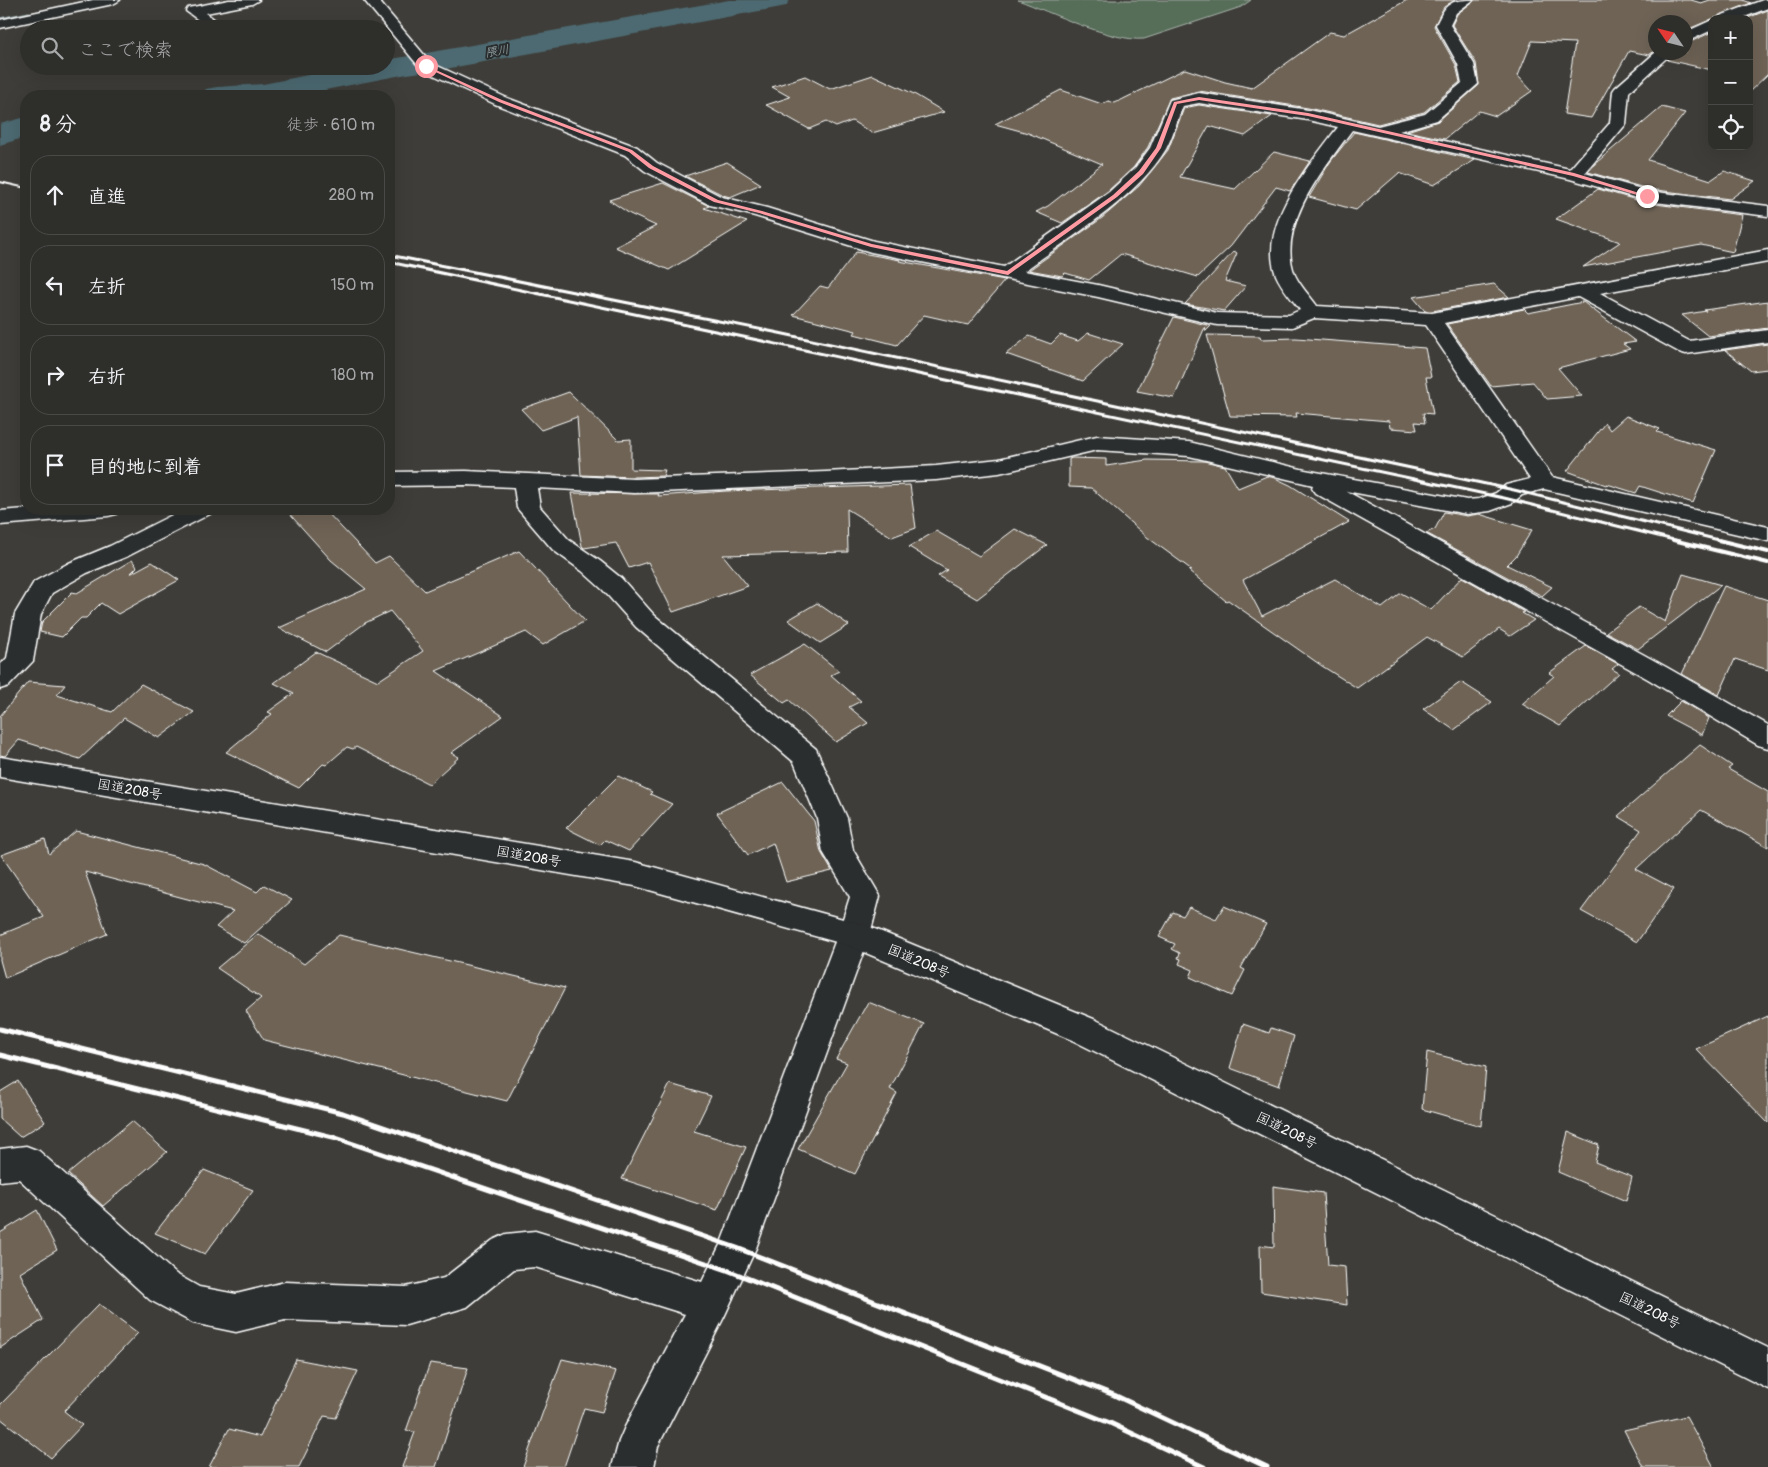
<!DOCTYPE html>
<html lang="ja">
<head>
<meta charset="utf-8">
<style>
	:root { --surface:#2e2e2b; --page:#3a3a37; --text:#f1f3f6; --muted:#a7a8a9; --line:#494a47 }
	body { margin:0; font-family:Pangolin,"Klee One",sans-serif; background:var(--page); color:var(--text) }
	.controls { position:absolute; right:15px; top:15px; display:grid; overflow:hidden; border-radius:10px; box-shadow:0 5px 20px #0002 }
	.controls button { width:45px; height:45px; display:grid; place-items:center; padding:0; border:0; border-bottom:1px solid var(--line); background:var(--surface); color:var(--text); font:25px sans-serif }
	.compass { position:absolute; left:1648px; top:15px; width:45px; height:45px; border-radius:50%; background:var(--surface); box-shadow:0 5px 20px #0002; rotate:305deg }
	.stop { position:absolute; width:15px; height:15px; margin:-11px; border:4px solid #ff9aa2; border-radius:50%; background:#fff }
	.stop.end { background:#ff9aa2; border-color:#fff; box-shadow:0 1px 5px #0008 }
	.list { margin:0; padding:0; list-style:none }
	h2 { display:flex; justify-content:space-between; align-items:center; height:65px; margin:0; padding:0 20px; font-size:21px }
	h2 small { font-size:16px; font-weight:400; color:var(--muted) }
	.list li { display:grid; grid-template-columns:32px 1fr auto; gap:15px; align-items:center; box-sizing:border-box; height:80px; margin:0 10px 10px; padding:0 10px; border:1px solid var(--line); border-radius:20px }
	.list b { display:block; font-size:19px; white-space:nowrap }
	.list em { font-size:16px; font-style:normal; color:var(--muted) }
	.icon { flex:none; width:28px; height:28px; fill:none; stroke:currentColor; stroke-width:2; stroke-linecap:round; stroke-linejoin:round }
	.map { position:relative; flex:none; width:1768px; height:1467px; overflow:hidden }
	.search { position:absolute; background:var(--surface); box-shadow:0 5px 20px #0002; left:20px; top:20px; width:375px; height:55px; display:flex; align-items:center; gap:12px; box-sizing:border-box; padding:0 18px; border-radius:28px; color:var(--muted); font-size:19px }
	.panel { position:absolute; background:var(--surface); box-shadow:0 5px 20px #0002; left:20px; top:90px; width:375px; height:425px; border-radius:20px }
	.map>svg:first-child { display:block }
	.green { fill:#566d59; stroke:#aab6ac }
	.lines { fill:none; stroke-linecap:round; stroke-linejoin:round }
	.stream { stroke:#95a6aa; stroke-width:5 }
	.river { fill:#4e6b72; fill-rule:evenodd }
	.building { fill:#6e6354; stroke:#fff }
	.minor-casing { stroke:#fff; stroke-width:3 }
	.secondary-casing { stroke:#fff; stroke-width:3 }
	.trunk-casing { stroke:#fff; stroke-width:3 }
	.minor { fill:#2a2d2e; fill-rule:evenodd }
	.secondary { fill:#2a2d2e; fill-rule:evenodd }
	.trunk { fill:#2a2d2e; fill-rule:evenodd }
	.rail-far3 { stroke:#fff; stroke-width:2 }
	.rail-far2 { stroke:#fff; stroke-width:3 }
	.rail-far1 { stroke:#fff; stroke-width:4 }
	.rail { stroke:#fff; stroke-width:5 }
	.route { fill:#ff9aa2 }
	.labels { text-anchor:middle; stroke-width:4; stroke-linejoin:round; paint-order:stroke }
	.far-water-label { font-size:12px; font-style:italic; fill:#a6b5b8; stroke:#2a2d2e }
	.street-label { font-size:14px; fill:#fff; stroke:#2a2d2e }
</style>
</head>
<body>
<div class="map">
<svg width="1768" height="1467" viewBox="0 0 1768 1467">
	<rect width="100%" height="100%" fill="#3e3d39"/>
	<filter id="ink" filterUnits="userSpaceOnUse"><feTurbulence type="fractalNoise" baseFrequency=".02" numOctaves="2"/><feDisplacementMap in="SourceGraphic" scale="10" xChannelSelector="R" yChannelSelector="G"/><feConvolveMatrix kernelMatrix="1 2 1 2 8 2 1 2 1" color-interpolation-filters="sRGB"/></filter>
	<g filter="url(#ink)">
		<path class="green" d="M 1018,0 L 1251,0 L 1241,7 L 1144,39 C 1112,42 1050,12 1018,0 Z"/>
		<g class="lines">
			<path class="stream" d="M 0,20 L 29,14"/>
			<g class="river">
				<path d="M 729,0 L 790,0 L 786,6 L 776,8 L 445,69 L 407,74 L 294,96 L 201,96 L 206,89 L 217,87 L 263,84 L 353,66 L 386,66 L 386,60 Z"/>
				<path d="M 26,117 L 26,137 L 0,145 L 0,124 Z"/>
			</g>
		</g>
		<g class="building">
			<path d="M 1407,0 L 1455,0 L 1444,7 L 1434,26 L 1456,65 L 1460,82 L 1424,112 L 1378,124 L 1308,108 L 1199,91 L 1170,98 L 1148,147 L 1134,167 L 1108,191 L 1062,223 L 1036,212 L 1048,206 L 1102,164 L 1028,133 L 995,124 L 1061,90 L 1102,104 L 1108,101 L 1115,103 L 1185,69 L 1225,82 L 1252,88 L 1330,32 L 1344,35 Z"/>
			<path d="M 1475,0 L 1691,0 L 1701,3 L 1710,0 L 1743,0 L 1751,3 L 1686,30 L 1686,22 L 1656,22 L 1656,50 L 1649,55 L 1629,51 L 1591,118 L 1564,114 L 1575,43 L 1532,41 L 1518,76 L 1532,91 L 1496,116 L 1479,111 L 1445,139 L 1407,131 L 1438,121 L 1479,85 L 1476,63 L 1452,25 L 1457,14 Z"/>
			<path d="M 1768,10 L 1768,74 L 1749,92 L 1749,19 L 1745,19 Z"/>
			<path d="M 1712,32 L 1712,70 L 1667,60 L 1675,52 L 1686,52 L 1686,44 Z"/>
			<path d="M 873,75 L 914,94 L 944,112 L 872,133 L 852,121 L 836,127 L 826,122 L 809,129 L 766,105 L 790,97 L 772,87 L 805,76 L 830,89 Z"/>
			<path d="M 1199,105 L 1272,116 L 1245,136 L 1209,126 L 1180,177 L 1235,189 L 1274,152 L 1310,161 L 1290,191 L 1276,187 L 1231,246 L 1198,277 L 1121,254 L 1089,280 L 1065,273 L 1062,276 L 1029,270 L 1102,218 L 1139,186 L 1168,150 L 1184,108 Z"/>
			<path d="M 1662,107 L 1685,113 L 1648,160 L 1711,180 L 1724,171 L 1755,181 L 1730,199 L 1648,189 L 1588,172 L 1597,162 Z"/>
			<path d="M 1354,132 L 1475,160 L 1434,185 L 1399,173 L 1356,210 L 1309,197 L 1330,162 Z"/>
			<path d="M 727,162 L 761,184 L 730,197 L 723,195 L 685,176 Z"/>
			<path d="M 663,183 L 709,206 L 704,208 L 747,222 L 669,270 L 615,247 L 656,226 L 630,214 L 609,200 Z"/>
			<path d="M 1598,189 L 1647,203 L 1742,215 L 1733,252 L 1701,245 L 1583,267 L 1620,242 L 1556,219 Z"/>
			<path d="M 1234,251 L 1237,253 L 1225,281 L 1246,286 L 1224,311 L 1185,304 Z"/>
			<path d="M 856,252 L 900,260 L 899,261 L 1005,280 L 968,325 L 924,315 L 897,345 L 854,334 L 856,331 L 793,315 L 820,286 L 828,288 Z"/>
			<path d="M 1494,284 L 1509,297 L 1432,311 L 1425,311 L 1413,297 Z"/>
			<path d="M 1768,301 L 1768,328 L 1708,336 L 1682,315 L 1706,311 L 1704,310 Z"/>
			<path d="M 1583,302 L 1636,342 L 1623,344 L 1630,349 L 1558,368 L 1582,396 L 1547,399 L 1533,382 L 1491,386 L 1447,324 L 1524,309 L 1528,313 Z"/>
			<path d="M 1174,317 L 1211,326 L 1206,331 L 1205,327 L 1174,398 L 1137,391 Z"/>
			<path d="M 1088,333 L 1123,344 L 1083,381 L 1006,354 L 1029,336 L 1051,344 L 1060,335 L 1078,341 Z"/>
			<path d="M 1207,335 L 1260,336 L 1261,339 L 1296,338 L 1425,348 L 1431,377 L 1426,377 L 1433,414 L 1423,413 L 1425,423 L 1415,422 L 1417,430 L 1390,428 L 1389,421 L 1296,413 L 1297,417 L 1230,416 Z"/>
			<path d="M 1768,344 L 1768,369 L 1751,371 L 1725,350 Z"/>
			<path d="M 569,392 L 618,440 L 631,439 L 631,469 L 665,470 L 663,476 L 634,477 L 581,475 L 577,417 L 541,430 L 521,409 Z"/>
			<path d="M 1626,416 L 1660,429 L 1657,432 L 1716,450 L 1693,503 L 1640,486 L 1636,493 L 1607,484 L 1606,485 L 1567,471 L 1605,423 L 1610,430 Z"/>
			<path d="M 1072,458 L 1106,459 L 1106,466 L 1147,460 L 1204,461 L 1225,466 L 1238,488 L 1267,476 L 1275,478 L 1290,485 L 1349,522 L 1243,580 L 1262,616 L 1335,579 L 1382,608 L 1401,593 L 1431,610 L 1462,577 L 1524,612 L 1522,613 L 1534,620 L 1510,636 L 1499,629 L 1463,657 L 1427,637 L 1357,688 L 1322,666 L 1228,600 L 1226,601 L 1189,571 L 1192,570 L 1147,537 L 1091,488 L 1069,487 L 1069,459 Z"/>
			<path d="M 910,485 L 916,528 L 892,537 L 847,509 L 848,552 L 723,555 L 748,586 L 673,612 L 648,562 L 629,568 L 616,543 L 584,548 L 582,546 L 572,493 L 659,494 L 658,496 L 726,491 Z"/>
			<path d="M 285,509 L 324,509 L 375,563 L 389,556 L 425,591 L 519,551 L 585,621 L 543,645 L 526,632 L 436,671 L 503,716 L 451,753 L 459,757 L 429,784 L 356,747 L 353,749 L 347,747 L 326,765 L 323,764 L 299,788 L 226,752 L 272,714 L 268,712 L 294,693 L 274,683 L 316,652 L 378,681 L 423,651 L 390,611 L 365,623 L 326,652 L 279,628 L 366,589 L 331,560 Z"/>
			<path d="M 1444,512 L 1467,516 L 1479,514 L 1532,530 L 1516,556 L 1507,565 L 1552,587 L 1542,596 L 1426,533 L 1435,529 Z"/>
			<path d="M 1015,529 L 1047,545 L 977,599 L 938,576 L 947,570 L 909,547 L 936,531 L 979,556 Z"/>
			<path d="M 132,560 L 137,567 L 130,574 L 152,562 L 179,580 L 118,614 L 101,603 L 86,618 L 81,618 L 62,637 L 40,632 L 42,622 L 72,592 L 77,593 Z"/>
			<path d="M 1683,574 L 1721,585 L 1638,649 L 1606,632 L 1639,607 L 1665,622 Z"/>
			<path d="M 1724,586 L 1768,600 L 1768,670 L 1735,659 L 1719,695 L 1682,674 Z"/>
			<path d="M 817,603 L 849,625 L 820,643 L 788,620 Z"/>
			<path d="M 805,644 L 839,671 L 831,675 L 861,701 L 849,707 L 868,723 L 836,742 L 789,700 L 784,703 L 750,675 Z"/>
			<path d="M 1586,646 L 1618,664 L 1612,669 L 1619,673 L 1560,726 L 1522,704 L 1554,676 L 1549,673 Z"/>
			<path d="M 28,682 L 65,685 L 57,695 L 112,712 L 141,684 L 194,712 L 159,738 L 124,718 L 80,759 L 19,740 L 5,756 L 0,755 L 0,716 Z"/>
			<path d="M 1461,682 L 1492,702 L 1454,730 L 1423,709 Z"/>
			<path d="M 1681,701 L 1709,718 L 1702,735 L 1666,716 Z"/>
			<path d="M 1700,745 L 1732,766 L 1728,769 L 1768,792 L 1768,847 L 1701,810 L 1636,869 L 1674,889 L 1637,942 L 1581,911 L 1641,830 L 1618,816 Z"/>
			<path d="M 618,776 L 652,792 L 650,794 L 672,804 L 629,851 L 605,840 L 600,845 L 566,828 Z"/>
			<path d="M 783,782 L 814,821 L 821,852 L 832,871 L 786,882 L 773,843 L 748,855 L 717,813 Z"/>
			<path d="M 76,831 L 204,864 L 257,892 L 264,885 L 292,900 L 244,943 L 216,927 L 233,911 L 85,872 L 107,934 L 5,978 L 0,960 L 0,935 L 44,917 L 1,855 L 45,839 L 49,854 Z"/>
			<path d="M 1224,906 L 1266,924 L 1241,968 L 1245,970 L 1232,996 L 1190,977 L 1193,970 L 1179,964 L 1181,959 L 1178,958 L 1180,953 L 1172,949 L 1175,944 L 1159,937 L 1173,912 L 1183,916 L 1189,907 L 1216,919 Z"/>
			<path d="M 258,934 L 304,964 L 339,935 L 565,988 L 507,1101 L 264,1040 L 246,1011 L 261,998 L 217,968 Z"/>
			<path d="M 868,1002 L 924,1024 L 890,1089 L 897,1093 L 855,1174 L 798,1149 L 847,1063 L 836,1059 Z"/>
			<path d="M 1768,1016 L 1768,1123 L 1696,1049 Z"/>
			<path d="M 1243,1024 L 1269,1033 L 1271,1028 L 1294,1036 L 1279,1086 L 1230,1068 Z"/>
			<path d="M 1427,1052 L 1486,1067 L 1481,1126 L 1422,1109 Z"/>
			<path d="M 18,1081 L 45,1122 L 20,1137 L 0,1119 L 0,1092 Z"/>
			<path d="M 670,1084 L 711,1096 L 694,1131 L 746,1147 L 717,1210 L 622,1179 Z"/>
			<path d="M 132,1121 L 167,1152 L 103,1206 L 68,1174 Z"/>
			<path d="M 1568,1132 L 1599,1145 L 1595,1162 L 1632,1177 L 1626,1201 L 1558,1172 Z"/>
			<path d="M 204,1170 L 253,1190 L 205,1254 L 155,1233 Z"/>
			<path d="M 1273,1186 L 1323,1193 L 1328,1265 L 1345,1267 L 1347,1305 L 1261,1292 L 1260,1245 L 1274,1247 Z"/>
			<path d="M 37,1210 L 57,1250 L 20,1273 L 43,1320 L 0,1348 L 0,1233 Z"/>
			<path d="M 99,1304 L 138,1333 L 64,1411 L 82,1425 L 51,1458 L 0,1418 L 0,1405 Z"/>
			<path d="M 296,1359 L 358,1371 L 336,1418 L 324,1416 L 299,1467 L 209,1467 L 229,1429 L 260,1437 Z"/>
			<path d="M 562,1359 L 616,1371 L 602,1412 L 584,1408 L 564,1467 L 523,1467 Z"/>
			<path d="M 430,1363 L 468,1368 L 436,1467 L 402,1467 L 415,1432 L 406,1431 Z"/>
			<path d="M 1686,1416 L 1714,1467 L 1643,1467 L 1624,1430 Z"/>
		</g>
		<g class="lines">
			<defs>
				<g id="minor">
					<path d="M 229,0 L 259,0 L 252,4 L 206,13 L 220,24 L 218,27 L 182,29 L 184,26 L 201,22 L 186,11 L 188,8 Z"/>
					<path d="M 364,0 L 378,0 L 431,63 L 507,98 L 637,147 L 657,163 L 722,197 L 767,208 L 874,241 L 1004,267 L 1109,192 L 1135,168 L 1150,148 L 1170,100 L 1199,93 L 1308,110 L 1378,126 L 1425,114 L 1462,83 L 1458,64 L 1436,25 C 1446,4 1449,0 1473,0 L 1456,13 L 1450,25 L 1474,64 L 1478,84 L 1437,120 L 1399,131 L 1570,169 L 1610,123 L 1613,91 L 1615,88 L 1656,52 L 1673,52 L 1629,92 L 1626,124 L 1585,173 L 1648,191 L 1768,206 L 1768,216 L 1647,201 L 1570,179 L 1352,130 C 1325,167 1275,226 1295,275 C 1300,286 1310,296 1317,306 L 1432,313 L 1768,250 L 1768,262 L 1600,293 L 1689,341 L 1768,330 L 1768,342 L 1686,354 L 1679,352 L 1578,297 L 1444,323 L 1552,477 L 1768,527 L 1768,541 L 1544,489 L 1522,495 L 1512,503 L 1490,511 L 1467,514 L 1346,491 L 1666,667 L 1768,725 L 1768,748 L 1758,745 L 1648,679 L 1315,493 L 1312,488 L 1313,485 L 1189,456 L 1097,450 L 999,473 L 936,480 L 634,493 L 537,488 L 540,507 L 569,540 L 600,561 L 621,578 L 654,615 L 816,749 L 847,818 L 853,850 L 880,896 L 870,934 L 756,1248 L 724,1317 L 658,1446 L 654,1467 L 612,1467 L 619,1441 L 625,1427 L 685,1314 L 535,1267 L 514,1269 L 467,1307 L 406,1325 L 285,1320 L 236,1332 L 193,1323 L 150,1300 L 19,1179 L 0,1181 L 0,1149 L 26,1146 L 39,1151 L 176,1274 L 199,1287 L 236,1294 L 285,1282 L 406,1287 L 444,1278 L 493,1240 L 506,1234 L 535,1231 L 702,1282 L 721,1243 L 838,934 L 850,897 L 823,852 L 817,818 L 794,762 L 636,627 L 603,590 L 582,571 L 553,550 L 517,508 L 514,487 L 466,485 L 389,486 L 389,472 L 466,471 L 634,479 L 826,472 L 936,466 L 999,459 L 1097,436 L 1189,442 L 1305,470 L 1467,500 L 1479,499 L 1496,493 L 1506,485 L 1530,479 L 1426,325 L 1314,318 L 1292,327 L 1217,325 L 1098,297 L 871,252 L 755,216 L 710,205 L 645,171 L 625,155 L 495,104 L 421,69 ZM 1199,103 L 1308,120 L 1338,127 C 1310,164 1257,225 1276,275 C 1281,287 1292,299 1300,310 L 1289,315 L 1217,313 L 1098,285 L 1024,271 C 1070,237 1136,199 1166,149 C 1173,136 1177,120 1183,106 Z"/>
					<path d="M 1763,0 L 1768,0 L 1768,8 L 1739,19 L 1718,19 L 1720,16 Z"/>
					<path d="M 1712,20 L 1712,30 L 1686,42 L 1686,32 Z"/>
					<path d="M 26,509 L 120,509 L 116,514 L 108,516 L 0,525 L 0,511 Z"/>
					<path d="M 184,509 L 214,509 L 210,514 L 128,556 L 87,573 L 52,593 L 41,614 L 33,661 L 9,686 L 0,689 L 0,665 L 7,658 L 15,614 L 34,582 L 69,563 L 110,546 Z"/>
				</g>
				<path id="secondary" d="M 93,0 L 120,0 L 113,4 L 0,28 L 0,20 Z"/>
				<path id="trunk" d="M 0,757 L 635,862 L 865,925 L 1096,1020 L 1768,1348 L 1768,1389 L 1072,1040 L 847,945 L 635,886 L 0,777 Z"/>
			</defs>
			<use href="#minor" class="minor-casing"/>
			<use href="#secondary" class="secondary-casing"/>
			<use href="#trunk" class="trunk-casing"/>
			<use href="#minor" class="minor"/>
			<use href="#secondary" class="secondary"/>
			<use href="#trunk" class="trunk"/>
			<path class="rail-far3" d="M 0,182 L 26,188"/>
			<g class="rail-far2">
				<path d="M 389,255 L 779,333 L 1514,490 L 1723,541"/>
				<path d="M 389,262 L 1504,498 L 1678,541"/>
			</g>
			<g class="rail-far1">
				<path d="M 1673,540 L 1768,563"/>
				<path d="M 1718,540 L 1768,552"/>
			</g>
			<g class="rail">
				<path d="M 0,1029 L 343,1113 L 737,1248 L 1114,1395 L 1267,1467"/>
				<path d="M 0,1055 L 333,1137 L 727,1270 L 1110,1423 L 1204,1467"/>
			</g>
		</g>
	</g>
	<path class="route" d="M 425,65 L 502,100 L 632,150 L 653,166 L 718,200 L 762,211 L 872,244 L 1007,271 L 1113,195 L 1139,171 L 1156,148 L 1174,102 L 1199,97 L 1308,113 L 1574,173 L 1649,196 L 1647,198 L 1573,176 L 1308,116 L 1199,100 L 1177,104 L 1161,148 L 1143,174 L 1117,197 L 1008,275 L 871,247 L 759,213 L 714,202 L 649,168 L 629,152 L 499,102 L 425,67 Z"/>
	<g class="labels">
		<g class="far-water-label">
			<text transform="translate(497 51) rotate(-10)" y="4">隈川</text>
		</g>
		<g class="street-label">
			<text transform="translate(130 789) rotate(10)" y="5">国道208号</text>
			<text transform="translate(529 856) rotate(10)" y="5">国道208号</text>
			<text transform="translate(919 961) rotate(23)" y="5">国道208号</text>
			<text transform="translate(1287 1130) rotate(26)" y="5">国道208号</text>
			<text transform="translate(1650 1310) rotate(26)" y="5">国道208号</text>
		</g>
	</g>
</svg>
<div class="controls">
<button>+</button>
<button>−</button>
<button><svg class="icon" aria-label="locate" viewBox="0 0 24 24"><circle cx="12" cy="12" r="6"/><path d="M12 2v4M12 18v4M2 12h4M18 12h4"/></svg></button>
</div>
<svg class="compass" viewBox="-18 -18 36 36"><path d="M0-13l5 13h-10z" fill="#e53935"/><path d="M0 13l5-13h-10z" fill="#a7a8a9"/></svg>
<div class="stop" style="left:426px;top:66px"></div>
<div class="stop end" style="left:1647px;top:196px"></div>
<div class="search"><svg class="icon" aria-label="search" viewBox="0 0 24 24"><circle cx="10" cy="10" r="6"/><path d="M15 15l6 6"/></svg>ここで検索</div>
<section class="panel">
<h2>8 分<small>徒歩 · 610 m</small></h2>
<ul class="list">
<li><svg class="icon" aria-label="ahead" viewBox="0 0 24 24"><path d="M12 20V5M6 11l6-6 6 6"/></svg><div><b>直進</b></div><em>280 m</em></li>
<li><svg class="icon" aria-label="left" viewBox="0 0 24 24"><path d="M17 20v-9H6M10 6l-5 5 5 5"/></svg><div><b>左折</b></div><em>150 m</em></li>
<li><svg class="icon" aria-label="right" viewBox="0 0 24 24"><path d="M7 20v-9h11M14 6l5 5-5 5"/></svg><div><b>右折</b></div><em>180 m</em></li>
<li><svg class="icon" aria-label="arrive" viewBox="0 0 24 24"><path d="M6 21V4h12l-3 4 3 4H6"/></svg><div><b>目的地に到着</b></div></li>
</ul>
</section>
</div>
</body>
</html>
